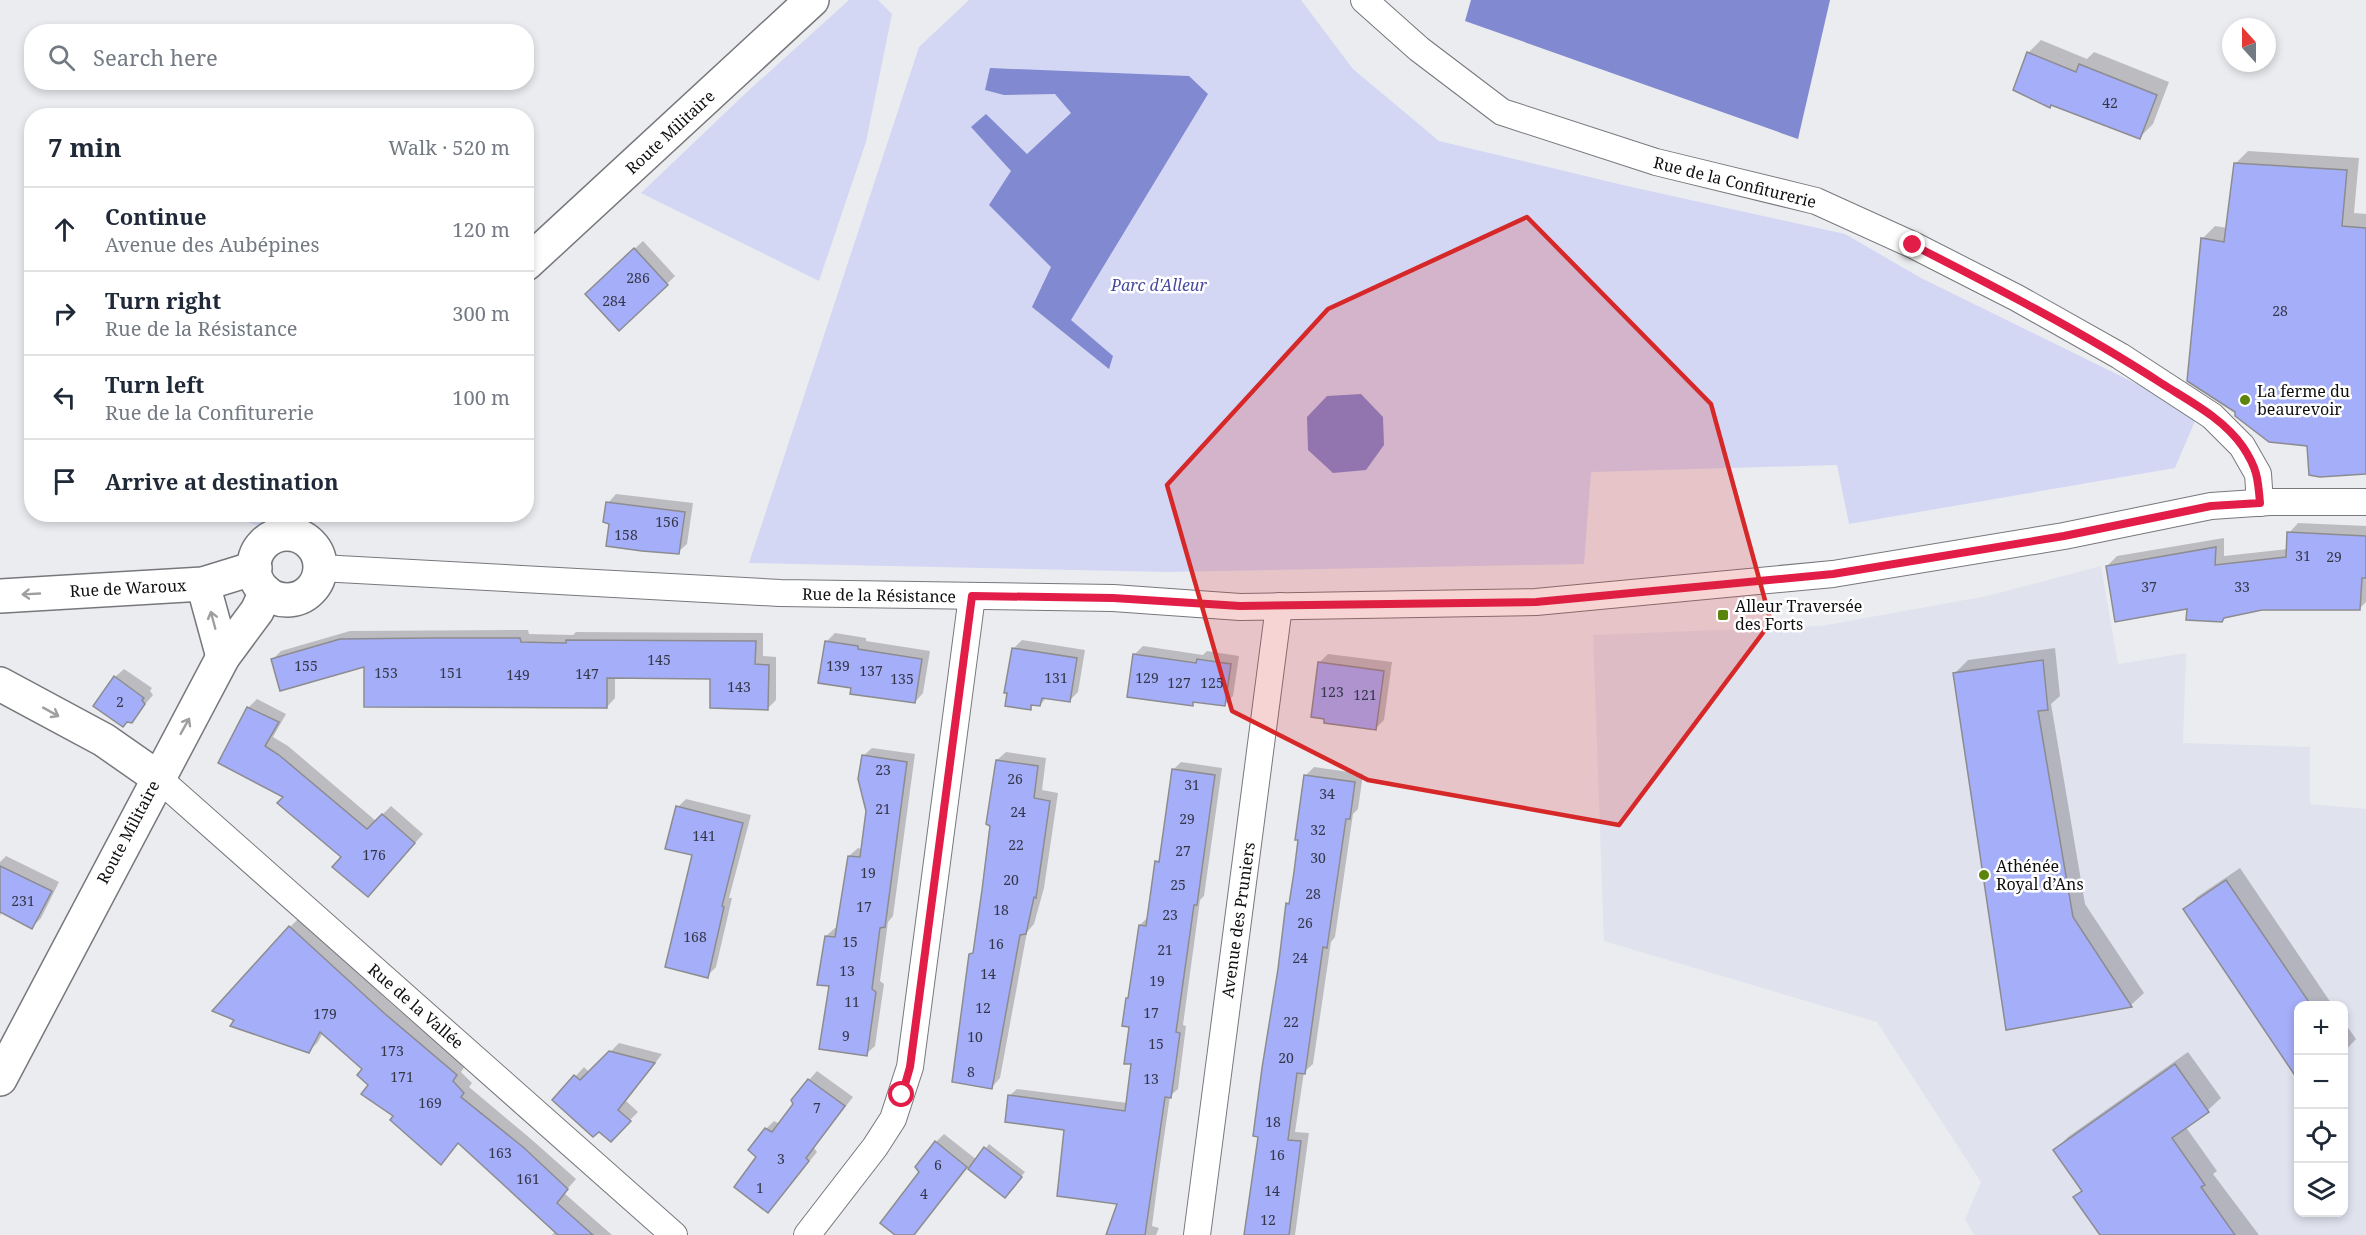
<!DOCTYPE html>
<html lang="en">
<head>
<meta charset="utf-8">
<style>
	:root { --surface:#fff; --page:#f6f6f7; --text:#1f2937; --muted:#747a83; --line:#e0e1e3 }
	body { margin:0; font-family:"Noto Serif",serif; background:var(--page); color:var(--text) }
	.controls { position:absolute; right:18px; bottom:18px; display:grid; overflow:hidden; border-radius:12px; box-shadow:0 3px 9px #0003 }
	.controls button { width:54px; height:54px; display:grid; place-items:center; padding:0; border:0; border-bottom:2px solid var(--line); background:var(--surface); color:var(--text); font:30px sans-serif }
	.compass { position:absolute; left:2222px; top:18px; width:54px; height:54px; border-radius:50%; background:var(--surface); box-shadow:0 3px 9px #0003; rotate:339deg }
	.stop { position:absolute; width:18px; height:18px; margin:-14px; border:4px solid #e11d48; border-radius:50%; background:#fff }
	.stop.end { background:#e11d48; border-color:#fff; box-shadow:0 2px 6px #0008 }
	.list { margin:0; padding:0; list-style:none }
	h2 { display:flex; justify-content:space-between; align-items:center; height:78px; margin:0; padding:0 24px; font-size:26px }
	h2 small { font-size:20px; font-weight:400; color:var(--muted) }
	.list li { display:grid; grid-template-columns:39px 1fr auto; gap:18px; align-items:center; box-sizing:border-box; height:84px; padding:0 24px; border-top:2px solid var(--line) }
	.list b { display:block; font-size:22px; white-space:nowrap }
	.list p { margin:0; font-size:20px; white-space:nowrap; color:var(--muted) }
	.list em { font-size:20px; font-style:normal; color:var(--muted) }
	.icon { flex:none; width:33px; height:33px; fill:none; stroke:currentColor; stroke-width:2; stroke-linecap:round; stroke-linejoin:round }
	.map { position:relative; flex:none; width:2366px; height:1235px; overflow:hidden }
	.search { position:absolute; background:var(--surface); box-shadow:0 3px 9px #0003; left:24px; top:24px; width:510px; height:66px; display:flex; align-items:center; gap:15px; box-sizing:border-box; padding:0 21px; border-radius:24px; color:var(--muted); font-size:22px }
	.panel { position:absolute; background:var(--surface); box-shadow:0 3px 9px #0003; left:24px; top:108px; width:510px; height:414px; border-radius:24px }
	.map>svg:first-child { display:block }
	.built { fill:#e0e2ee; fill-rule:evenodd }
	.green { fill:#d3d7f4 }
	.water { fill:#8189d0 }
	.shadow { fill:#0003 }
	.building { fill:#a5aef8; stroke:#8c8c90; stroke-width:1.5 }
	.lines { fill:none; stroke-linecap:round; stroke-linejoin:round }
	.minor-casing { stroke:#77787c; stroke-width:28 }
	.tertiary-casing { stroke:#77787c; stroke-width:36 }
	.minor { stroke:#fff; stroke-width:26 }
	.tertiary { stroke:#fff; stroke-width:33 }
	.oneway { stroke:#9f9f9f }
	.route { stroke:#e11d48; stroke-width:8 }
	.marked { fill:#d62828; fill-opacity:0.2; stroke:#d62828; stroke-width:4.5; stroke-linejoin:round }
	.poi-dot { fill:#5b840a; stroke:#fff; stroke-width:2 }
	.labels { text-anchor:middle; stroke-width:5; stroke-linejoin:round; paint-order:stroke }
	.number-label { font-size:14px; fill:#34374a }
	.street-label { font-size:16px; fill:#0f0f10; stroke:#fff }
	.park-label { font-size:16px; font-style:italic; fill:#474a9f; stroke:#fff }
	.poi-label { font-size:16px; fill:#0f0f10; stroke:#fff; text-anchor:start }
</style>
</head>
<body>
<div class="map">
<svg width="2366" height="1235" viewBox="0 0 2366 1235">
	<rect width="100%" height="100%" fill="#ebecf0"/>
	<path class="built" d="M 2101,566 L 2118,664 L 2186,653 L 2183,743 L 2310,747 L 2310,804 L 2366,809 L 2366,1235 L 1974,1235 L 1965,1219 L 1981,1182 L 1877,1022 L 1604,941 L 1593,635 L 1821,626 L 1987,596 ZM 2298,1006 L 2344,1006 L 2344,1212 L 2298,1212 Z"/>
	<g class="green">
		<path d="M 849,0 L 878,0 L 892,14 L 866,142 L 819,281 L 641,193 L 748,91 Z"/>
		<path d="M 969,0 L 1301,0 L 1353,69 L 1439,141 L 1627,186 L 1845,234 L 1921,278 L 2198,414 L 2175,468 L 1849,524 L 1837,465 L 1591,472 L 1584,564 L 1168,572 L 749,563 L 919,47 Z"/>
		<path d="M 237,515 L 277,515 L 267,529 L 242,520 Z"/>
	</g>
	<g class="water">
		<path d="M 1471,0 L 1830,0 L 1798,139 L 1465,21 Z"/>
		<path d="M 990,68 L 1189,76 L 1208,94 L 1071,320 L 1113,356 L 1109,369 L 1032,307 L 1051,267 L 989,205 L 1011,171 L 971,127 L 986,114 L 1027,154 L 1071,113 L 1055,94 L 1004,95 L 985,90 Z"/>
		<path d="M 1361,394 L 1383,417 L 1384,445 L 1366,470 L 1333,473 L 1308,450 L 1307,417 L 1327,396 Z"/>
	</g>
	<g class="shadow">
		<path d="M 2041,40 L 2087,59 L 2094,52 L 2169,82 L 2153,124 L 2140,137 L 2028,53 Z"/>
		<path d="M 2248,151 L 2359,158 L 2354,213 L 2366,214 L 2366,472 L 2309,445 L 2202,239 L 2215,226 L 2228,228 L 2235,164 Z"/>
		<path d="M 643,241 L 675,276 L 667,284 L 595,286 Z"/>
		<path d="M 616,494 L 693,503 L 687,544 L 678,552 L 608,503 Z"/>
		<path d="M 355,514 L 383,514 L 380,517 Z"/>
		<path d="M 2298,523 L 2366,526 L 2366,602 L 2359,609 L 2189,607 L 2107,566 L 2117,556 L 2224,538 L 2224,556 L 2288,549 L 2289,533 Z"/>
		<path d="M 528,630 L 529,634 L 573,635 L 576,632 L 763,633 L 763,656 L 776,657 L 776,700 L 767,709 L 712,677 L 615,677 L 615,698 L 607,707 L 365,666 L 273,659 L 281,651 L 350,631 Z"/>
		<path d="M 835,633 L 866,638 L 866,641 L 930,651 L 923,693 L 915,702 L 853,687 L 826,642 Z"/>
		<path d="M 1022,640 L 1085,650 L 1078,692 L 1069,701 L 1047,697 L 1040,705 L 1035,704 L 1030,708 L 1013,649 Z"/>
		<path d="M 1143,646 L 1203,655 L 1207,651 L 1239,656 L 1233,696 L 1224,705 L 1196,701 L 1192,705 L 1135,654 Z"/>
		<path d="M 2055,648 L 2060,696 L 2051,704 L 2085,904 L 2144,993 L 2131,1005 L 2007,1028 L 1955,673 L 1968,660 Z"/>
		<path d="M 1328,654 L 1392,662 L 1384,720 L 1376,728 L 1319,663 Z"/>
		<path d="M 124,669 L 152,688 L 150,691 L 153,695 L 131,721 L 115,677 Z"/>
		<path d="M 257,699 L 286,714 L 273,737 L 288,746 L 376,821 L 391,806 L 423,834 L 377,886 L 343,857 L 285,796 L 220,762 L 248,708 Z"/>
		<path d="M 872,748 L 915,754 L 893,916 L 888,922 L 880,981 L 884,984 L 875,1046 L 866,1054 L 831,984 L 826,936 L 835,928 L 838,928 L 849,856 L 858,848 L 862,849 L 867,811 L 863,756 Z"/>
		<path d="M 1006,752 L 1046,758 L 1042,790 L 1058,793 L 1044,888 L 1034,924 L 1027,932 L 1000,1078 L 992,1087 L 970,955 L 975,951 L 997,760 Z"/>
		<path d="M 1181,762 L 1222,768 L 1204,896 L 1200,900 L 1183,1025 L 1186,1026 L 1178,1089 L 1170,1096 L 1159,1172 L 1152,1226 L 1159,1228 L 1156,1235 L 1107,1235 L 1119,1203 L 1066,1128 L 1009,1096 L 1017,1089 L 1128,1103 L 1133,1063 L 1127,999 L 1130,996 L 1140,925 L 1147,918 L 1157,862 L 1161,857 L 1173,770 Z"/>
		<path d="M 1314,767 L 1363,774 L 1358,809 L 1353,814 L 1335,937 L 1331,942 L 1313,1064 L 1304,1072 L 1295,1132 L 1309,1133 L 1295,1235 L 1246,1235 L 1287,904 L 1292,900 L 1305,776 Z"/>
		<path d="M 686,799 L 751,815 L 729,898 L 732,898 L 716,967 L 707,976 L 693,854 L 678,807 Z"/>
		<path d="M 6,856 L 59,882 L 41,918 L 32,927 L 2,911 L 0,916 L 0,862 Z"/>
		<path d="M 2240,868 L 2333,1006 L 2298,1006 L 2298,1078 L 2185,909 L 2197,897 Z"/>
		<path d="M 299,918 L 393,1005 L 465,1066 L 461,1072 L 472,1083 L 469,1087 L 531,1139 L 576,1179 L 564,1193 L 612,1235 L 552,1235 L 556,1231 L 459,1142 L 441,1163 L 395,1116 L 370,1085 L 364,1069 L 323,1032 L 318,1042 L 308,1052 L 290,927 Z"/>
		<path d="M 2344,1022 L 2356,1039 L 2344,1052 Z"/>
		<path d="M 619,1043 L 662,1054 L 626,1101 L 638,1112 L 610,1140 L 554,1100 L 584,1067 L 590,1073 Z"/>
		<path d="M 2188,1052 L 2221,1098 L 2208,1110 L 2185,1126 L 2217,1171 L 2213,1174 L 2259,1235 L 2102,1235 L 2075,1197 L 2083,1189 L 2055,1150 L 2068,1137 Z"/>
		<path d="M 817,1071 L 853,1097 L 814,1148 L 817,1152 L 776,1202 L 758,1157 L 766,1129 L 774,1121 L 780,1124 L 795,1104 L 809,1080 Z"/>
		<path d="M 944,1134 L 977,1160 L 989,1144 L 1025,1172 L 1005,1196 L 968,1167 L 914,1235 L 898,1235 L 921,1172 L 936,1142 Z"/>
	</g>
	<g class="building">
		<path d="M 2027,52 L 2076,72 L 2079,64 L 2157,95 L 2140,139 L 2051,105 L 2050,108 L 2013,90 Z"/>
		<path d="M 2234,163 L 2347,170 L 2342,226 L 2366,228 L 2366,474 L 2320,477 L 2309,475 L 2307,446 L 2269,442 L 2235,416 L 2235,412 L 2187,381 L 2201,238 L 2224,242 Z"/>
		<path d="M 634,248 L 668,285 L 619,331 L 585,294 Z"/>
		<path d="M 606,502 L 685,512 L 679,554 L 642,551 L 606,546 L 609,524 L 603,522 Z"/>
		<path d="M 2287,532 L 2366,536 L 2366,578 L 2362,578 L 2360,610 L 2262,610 L 2224,618 L 2222,622 L 2186,620 L 2187,609 L 2115,622 L 2106,566 L 2216,547 L 2215,565 L 2286,557 Z"/>
		<path d="M 431,638 L 520,638 L 521,642 L 566,643 L 566,640 L 756,641 L 755,664 L 769,665 L 768,710 L 710,708 L 710,679 L 607,678 L 607,708 L 364,707 L 364,667 L 280,691 L 271,659 L 340,639 Z"/>
		<path d="M 825,641 L 858,646 L 858,649 L 922,659 L 915,703 L 850,694 L 851,688 L 818,683 Z"/>
		<path d="M 1012,648 L 1077,658 L 1070,702 L 1042,698 L 1040,706 L 1031,705 L 1031,710 L 1005,706 L 1007,693 L 1004,693 Z"/>
		<path d="M 1133,654 L 1196,663 L 1197,659 L 1231,664 L 1225,706 L 1193,702 L 1193,706 L 1127,697 Z"/>
		<path d="M 2043,660 L 2048,710 L 2038,711 L 2073,917 L 2132,1007 L 2006,1030 L 1953,673 Z"/>
		<path d="M 1318,662 L 1384,671 L 1376,730 L 1324,723 L 1324,719 L 1311,717 Z"/>
		<path d="M 114,676 L 144,698 L 142,700 L 145,704 L 132,723 L 127,722 L 123,727 L 93,706 Z"/>
		<path d="M 247,707 L 279,722 L 265,746 L 279,755 L 367,829 L 382,814 L 415,843 L 368,897 L 332,867 L 341,857 L 277,803 L 283,797 L 218,763 Z"/>
		<path d="M 862,755 L 907,762 L 885,927 L 880,928 L 872,989 L 876,992 L 867,1056 L 819,1049 L 829,986 L 817,985 L 825,936 L 835,937 L 848,856 L 860,857 L 866,811 L 858,779 Z"/>
		<path d="M 996,760 L 1038,766 L 1034,798 L 1050,801 L 1036,898 L 1034,897 L 1026,934 L 1020,935 L 992,1089 L 952,1082 L 969,954 L 973,953 L 982,890 L 990,826 L 986,824 Z"/>
		<path d="M 1172,769 L 1215,775 L 1197,905 L 1194,905 L 1176,1032 L 1180,1033 L 1171,1098 L 1165,1097 L 1145,1235 L 1106,1235 L 1117,1204 L 1057,1196 L 1064,1130 L 1005,1122 L 1008,1095 L 1125,1111 L 1131,1064 L 1124,1064 L 1129,1027 L 1122,1026 L 1126,998 L 1128,998 L 1139,925 L 1146,926 L 1155,861 L 1159,862 Z"/>
		<path d="M 1304,775 L 1355,782 L 1350,819 L 1346,819 L 1327,948 L 1323,947 L 1305,1074 L 1297,1073 L 1288,1140 L 1301,1141 L 1289,1235 L 1244,1235 L 1258,1137 L 1253,1136 L 1262,1068 L 1278,969 L 1286,903 L 1289,904 L 1294,872 L 1298,840 L 1295,840 Z"/>
		<path d="M 676,806 L 743,823 L 722,906 L 724,907 L 708,978 L 665,967 L 692,855 L 665,849 Z"/>
		<path d="M 0,866 L 52,891 L 32,929 L 0,912 Z"/>
		<path d="M 2226,880 L 2311,1005 L 2298,1005 L 2298,1080 L 2183,909 Z"/>
		<path d="M 289,926 L 384,1013 L 457,1075 L 453,1081 L 464,1093 L 461,1097 L 523,1147 L 568,1189 L 557,1203 L 593,1235 L 558,1235 L 458,1143 L 441,1165 L 390,1120 L 393,1116 L 361,1094 L 368,1085 L 357,1075 L 362,1069 L 320,1032 L 309,1053 L 230,1026 L 234,1020 L 212,1011 Z"/>
		<path d="M 609,1051 L 655,1063 L 618,1110 L 631,1121 L 611,1142 L 599,1132 L 593,1137 L 552,1100 L 574,1075 L 580,1080 Z"/>
		<path d="M 2175,1064 L 2209,1112 L 2172,1138 L 2205,1185 L 2201,1187 L 2235,1235 L 2100,1235 L 2073,1197 L 2082,1191 L 2053,1150 Z"/>
		<path d="M 808,1079 L 845,1106 L 806,1158 L 809,1161 L 768,1213 L 734,1187 L 756,1157 L 748,1150 L 765,1128 L 772,1132 L 793,1104 L 791,1100 Z"/>
		<path d="M 935,1141 L 967,1167 L 914,1235 L 895,1235 L 880,1223 L 919,1172 L 915,1167 Z"/>
		<path d="M 984,1147 L 1022,1177 L 1005,1198 L 968,1169 Z"/>
	</g>
	<g class="lines">
		<defs>
			<g id="minor">
				<path d="M 1364,0 L 1419,49 L 1502,112 L 1656,162 L 1816,201 L 1913,245 L 2017,298 L 2120,356 L 2212,416 L 2242,446 L 2258,474 L 2260,503"/>
				<path d="M 320,568 L 780,593 L 1113,598 L 1240,607 L 1536,602 L 1833,574 L 2064,536 L 2211,506 L 2270,502 L 2366,502"/>
				<path d="M 157,777 L 674,1235"/>
				<path d="M 807,1235 L 875,1147 L 893,1119 L 910,1067 L 972,596"/>
				<path d="M 1197,1235 L 1279,606"/>
			</g>
			<g id="tertiary">
				<path d="M 526,264 L 812,0"/>
				<circle cx="287" cy="567" r="33"/>
				<path d="M 203,584 L 223,657"/>
				<path d="M 0,596 L 203,584 L 255,568"/>
				<path d="M 0,684 L 104,740 L 157,777"/>
				<path d="M 0,1079 L 223,657 L 257,611 L 266,592"/>
			</g>
		</defs>
		<use href="#minor" class="minor-casing"/>
		<use href="#tertiary" class="tertiary-casing"/>
		<use href="#minor" class="minor"/>
		<use href="#tertiary" class="tertiary"/>
	</g>
	<defs><path id="oneway-shaft" d="M-6 0H5M1.5-3L5.5 0L1.5 3" fill="none" stroke-width="1.6" stroke-linecap="round" stroke-linejoin="round" transform="scale(1.5)"/></defs>
	<g class="oneway">
		<use href="#oneway-shaft" transform="translate(31 594) rotate(177)"/>
		<use href="#oneway-shaft" transform="translate(213 620) rotate(-105)"/>
		<use href="#oneway-shaft" transform="translate(51 712) rotate(29)"/>
		<use href="#oneway-shaft" transform="translate(185 726) rotate(-61)"/>
	</g>
	<g class="lines">
		<path class="route" d="M 902,1095 L 910,1067 L 972,596 L 1113,598 L 1240,606 L 1536,602 L 1833,574 L 2064,536 L 2211,506 L 2260,503 C 2258,478 2257,468 2243,447 C 2223,418 2189,401 2161,383 C 2081,331 1997,288 1913,245"/>
	</g>
	<path class="marked" d="M 1527,217 L 1711,404 L 1771,622 L 1619,825 L 1368,780 L 1232,711 L 1167,485 L 1328,309 Z"/>
	<g class="poi-dot">
		<circle cx="2245" cy="400" r="6"/>
		<rect x="1717" y="609" width="12" height="12" rx="3"/>
		<circle cx="1984" cy="875" r="6"/>
	</g>
	<g class="labels">
		<g class="number-label">
			<text x="2110" y="108">42</text>
			<text x="638" y="283">286</text>
			<text x="614" y="306">284</text>
			<text x="2280" y="316">28</text>
			<text x="667" y="527">156</text>
			<text x="626" y="540">158</text>
			<text x="2303" y="561">31</text>
			<text x="2334" y="562">29</text>
			<text x="2149" y="592">37</text>
			<text x="2242" y="592">33</text>
			<text x="659" y="665">145</text>
			<text x="306" y="671">155</text>
			<text x="838" y="671">139</text>
			<text x="871" y="676">137</text>
			<text x="386" y="678">153</text>
			<text x="451" y="678">151</text>
			<text x="587" y="679">147</text>
			<text x="518" y="680">149</text>
			<text x="1056" y="683">131</text>
			<text x="1147" y="683">129</text>
			<text x="902" y="684">135</text>
			<text x="1179" y="688">127</text>
			<text x="1212" y="688">125</text>
			<text x="739" y="692">143</text>
			<text x="1332" y="697">123</text>
			<text x="1365" y="700">121</text>
			<text x="120" y="707">2</text>
			<text x="883" y="775">23</text>
			<text x="1015" y="784">26</text>
			<text x="1192" y="790">31</text>
			<text x="1327" y="799">34</text>
			<text x="883" y="814">21</text>
			<text x="1018" y="817">24</text>
			<text x="1187" y="824">29</text>
			<text x="1318" y="835">32</text>
			<text x="704" y="841">141</text>
			<text x="1016" y="850">22</text>
			<text x="1183" y="856">27</text>
			<text x="374" y="860">176</text>
			<text x="1318" y="863">30</text>
			<text x="868" y="878">19</text>
			<text x="1011" y="885">20</text>
			<text x="1178" y="890">25</text>
			<text x="1313" y="899">28</text>
			<text x="23" y="906">231</text>
			<text x="864" y="912">17</text>
			<text x="1001" y="915">18</text>
			<text x="1170" y="920">23</text>
			<text x="1305" y="928">26</text>
			<text x="695" y="942">168</text>
			<text x="850" y="947">15</text>
			<text x="996" y="949">16</text>
			<text x="1165" y="955">21</text>
			<text x="1300" y="963">24</text>
			<text x="847" y="976">13</text>
			<text x="988" y="979">14</text>
			<text x="1157" y="986">19</text>
			<text x="852" y="1007">11</text>
			<text x="983" y="1013">12</text>
			<text x="1151" y="1018">17</text>
			<text x="325" y="1019">179</text>
			<text x="1291" y="1027">22</text>
			<text x="846" y="1041">9</text>
			<text x="975" y="1042">10</text>
			<text x="1156" y="1049">15</text>
			<text x="392" y="1056">173</text>
			<text x="1286" y="1063">20</text>
			<text x="971" y="1077">8</text>
			<text x="402" y="1082">171</text>
			<text x="1151" y="1084">13</text>
			<text x="430" y="1108">169</text>
			<text x="817" y="1113">7</text>
			<text x="1273" y="1127">18</text>
			<text x="500" y="1158">163</text>
			<text x="1277" y="1160">16</text>
			<text x="781" y="1164">3</text>
			<text x="938" y="1170">6</text>
			<text x="528" y="1184">161</text>
			<text x="760" y="1193">1</text>
			<text x="1272" y="1196">14</text>
			<text x="924" y="1199">4</text>
			<text x="1268" y="1225">12</text>
		</g>
		<g class="street-label">
			<text transform="translate(670 132) rotate(-43)" y="6">Route Militaire</text>
			<text transform="translate(1735 182) rotate(14)" y="6">Rue de la Confiturerie</text>
			<text transform="translate(128 588) rotate(-3)" y="6">Rue de Waroux</text>
			<text transform="translate(879 595) rotate(1)" y="6">Rue de la Résistance</text>
			<text transform="translate(128 832) rotate(-62)" y="6">Route Militaire</text>
			<text transform="translate(1238 920) rotate(-82)" y="6">Avenue des Pruniers</text>
			<text transform="translate(416 1006) rotate(41)" y="6">Rue de la Vallée</text>
		</g>
		<g class="park-label">
			<text x="1159" y="291">Parc d'Alleur</text>
		</g>
		<g class="poi-label">
			<text x="2257" y="397">La ferme du<tspan x="2257" dy="18">beaurevoir</tspan></text>
			<text x="1735" y="612">Alleur Traversée<tspan x="1735" dy="18">des Forts</tspan></text>
			<text x="1996" y="872">Athénée<tspan x="1996" dy="18">Royal d’Ans</tspan></text>
		</g>
	</g>
</svg>
<div class="controls">
<button>+</button>
<button>−</button>
<button><svg class="icon" aria-label="locate" viewBox="0 0 24 24"><circle cx="12" cy="12" r="6"/><path d="M12 2v4M12 18v4M2 12h4M18 12h4"/></svg></button>
<button><svg class="icon" aria-label="layers" viewBox="0 0 24 24"><path d="M12 4l9 5-9 5-9-5zM3 14l9 5 9-5"/></svg></button>
</div>
<svg class="compass" viewBox="-18 -18 36 36"><path d="M0-13l5 13h-10z" fill="#e53935"/><path d="M0 13l5-13h-10z" fill="#747a83"/></svg>
<div class="stop" style="left:902px;top:1095px"></div>
<div class="stop end" style="left:1913px;top:245px"></div>
<div class="search"><svg class="icon" aria-label="search" viewBox="0 0 24 24"><circle cx="10" cy="10" r="6"/><path d="M15 15l6 6"/></svg>Search here</div>
<section class="panel">
<h2>7 min<small>Walk · 520 m</small></h2>
<ul class="list">
<li><svg class="icon" aria-label="ahead" viewBox="0 0 24 24"><path d="M12 20V5M6 11l6-6 6 6"/></svg><div><b>Continue</b><p>Avenue des Aubépines</p></div><em>120 m</em></li>
<li><svg class="icon" aria-label="right" viewBox="0 0 24 24"><path d="M7 20v-9h11M14 6l5 5-5 5"/></svg><div><b>Turn right</b><p>Rue de la Résistance</p></div><em>300 m</em></li>
<li><svg class="icon" aria-label="left" viewBox="0 0 24 24"><path d="M17 20v-9H6M10 6l-5 5 5 5"/></svg><div><b>Turn left</b><p>Rue de la Confiturerie</p></div><em>100 m</em></li>
<li><svg class="icon" aria-label="arrive" viewBox="0 0 24 24"><path d="M6 21V4h12l-3 4 3 4H6"/></svg><div><b>Arrive at destination</b></div></li>
</ul>
</section>
</div>
</body>
</html>
